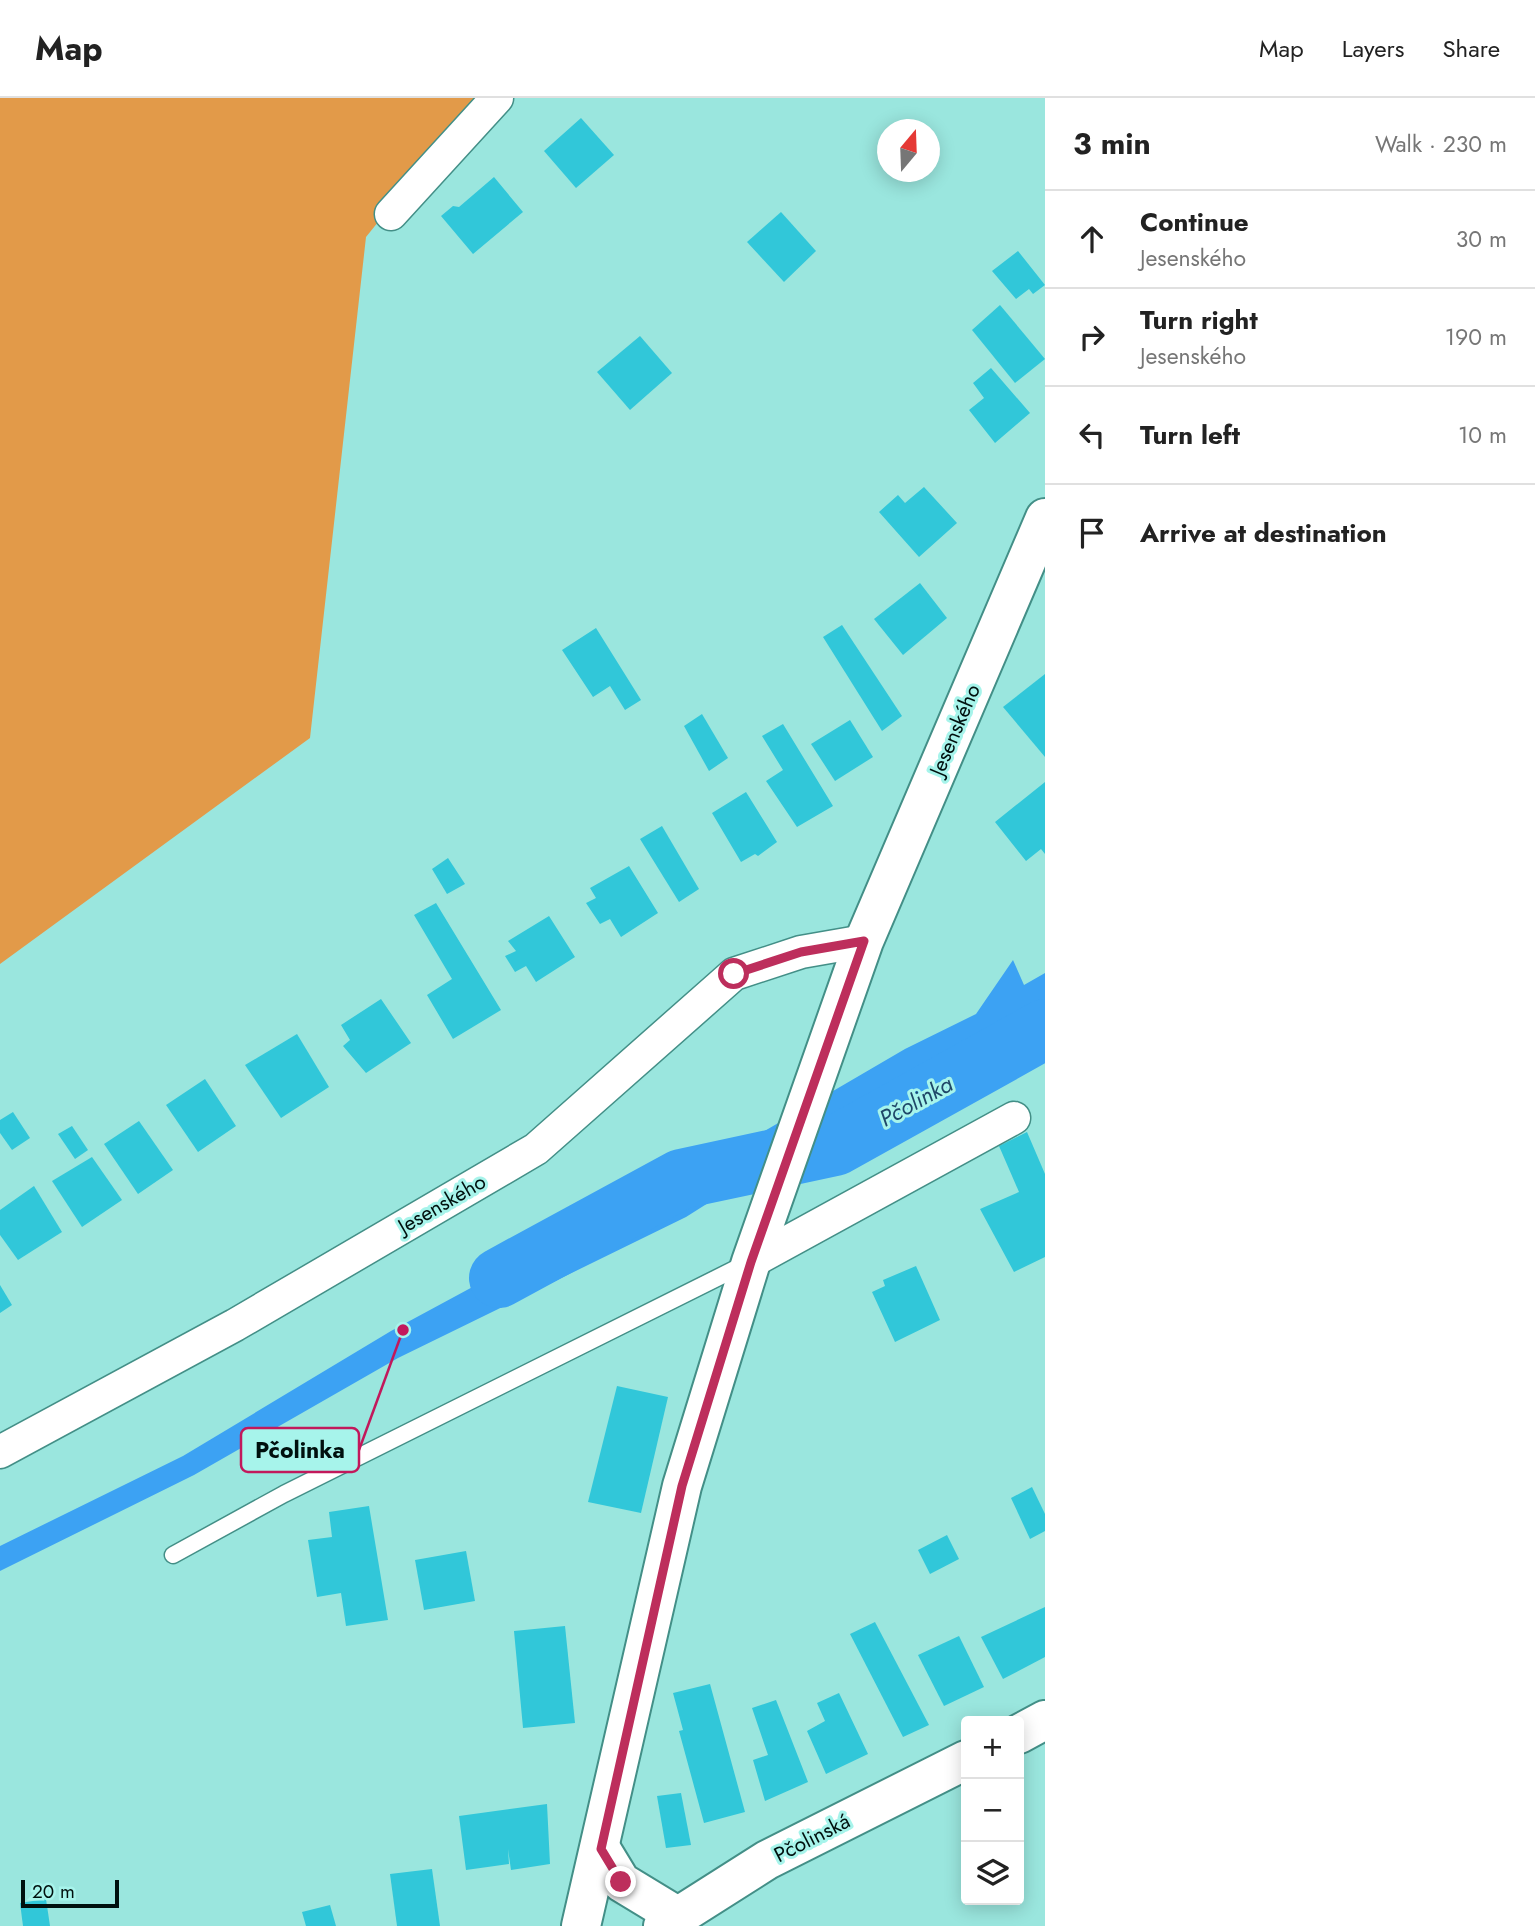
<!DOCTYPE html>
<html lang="en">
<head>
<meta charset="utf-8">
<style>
	:root { --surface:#fff; --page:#f6f6f6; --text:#222; --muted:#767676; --line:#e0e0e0 }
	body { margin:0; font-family:Jost,sans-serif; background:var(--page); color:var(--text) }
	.controls { position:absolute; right:21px; bottom:21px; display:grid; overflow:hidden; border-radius:7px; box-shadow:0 4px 18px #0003 }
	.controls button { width:63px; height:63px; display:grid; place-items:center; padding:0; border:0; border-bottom:2px solid var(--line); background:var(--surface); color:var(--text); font:35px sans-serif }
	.compass { position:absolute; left:877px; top:21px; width:63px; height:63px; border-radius:50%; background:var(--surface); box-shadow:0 4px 18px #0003; rotate:19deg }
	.scale { position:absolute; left:21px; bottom:18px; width:98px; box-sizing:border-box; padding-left:7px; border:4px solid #00100e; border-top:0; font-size:19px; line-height:24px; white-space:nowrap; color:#00100e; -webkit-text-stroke:5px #a7f4eb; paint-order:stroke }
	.stop { position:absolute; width:21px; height:21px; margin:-16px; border:5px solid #bd2e5c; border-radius:50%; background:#fff }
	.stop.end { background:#bd2e5c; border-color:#fff; box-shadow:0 2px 7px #0008 }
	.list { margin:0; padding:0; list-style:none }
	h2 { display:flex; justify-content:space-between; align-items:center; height:91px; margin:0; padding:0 28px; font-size:30px }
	h2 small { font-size:23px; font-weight:400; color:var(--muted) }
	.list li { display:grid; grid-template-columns:46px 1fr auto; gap:21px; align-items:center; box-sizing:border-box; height:98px; padding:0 28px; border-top:2px solid var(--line) }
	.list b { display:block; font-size:26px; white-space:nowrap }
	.list p { margin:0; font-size:23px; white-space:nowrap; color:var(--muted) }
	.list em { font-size:23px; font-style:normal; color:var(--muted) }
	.icon { flex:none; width:38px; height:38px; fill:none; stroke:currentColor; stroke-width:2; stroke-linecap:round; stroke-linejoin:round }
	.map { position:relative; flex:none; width:1045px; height:1828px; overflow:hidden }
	header { display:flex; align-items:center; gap:42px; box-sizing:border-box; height:98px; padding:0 35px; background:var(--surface); border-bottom:2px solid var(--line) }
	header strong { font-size:33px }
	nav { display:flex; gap:38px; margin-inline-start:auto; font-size:24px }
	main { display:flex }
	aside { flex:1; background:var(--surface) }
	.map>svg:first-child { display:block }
	.green { fill:#e29a49 }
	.water { fill:#3ca2f3 }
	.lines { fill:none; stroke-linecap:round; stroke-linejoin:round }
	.river { stroke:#3ca2f3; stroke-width:60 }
	.building { fill:#31c7d9 }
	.service-casing { stroke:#438f87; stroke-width:19 }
	.minor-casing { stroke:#438f87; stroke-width:35 }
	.tertiary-casing { stroke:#438f87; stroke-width:42 }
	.secondary-casing { stroke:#438f87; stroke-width:42 }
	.service { stroke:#fff; stroke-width:16 }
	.minor { stroke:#fff; stroke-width:32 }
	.tertiary { stroke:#fff; stroke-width:38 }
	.secondary { stroke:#fff; stroke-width:38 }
	.route { stroke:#bd2e5c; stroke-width:9 }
	.labels { text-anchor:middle; stroke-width:6; stroke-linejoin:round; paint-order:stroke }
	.street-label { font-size:21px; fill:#00100e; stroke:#a7f4eb }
	.water-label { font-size:23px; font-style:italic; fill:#1f4768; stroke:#a7f4eb }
	.leader { fill:none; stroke:#c2185b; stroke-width:2.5 }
	.callout-dot { fill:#c2185b; stroke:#a7f4eb; stroke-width:2.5 }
	.callout { fill:#a7f4eb; stroke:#c2185b; stroke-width:2.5 }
	.callout-label { font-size:23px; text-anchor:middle; font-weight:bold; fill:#00100e }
</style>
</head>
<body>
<header>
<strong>Map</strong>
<nav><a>Map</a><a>Layers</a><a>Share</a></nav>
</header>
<main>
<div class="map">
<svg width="1045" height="1828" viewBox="0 0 1045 1828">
	<rect width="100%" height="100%" fill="#9ae6de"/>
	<path class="green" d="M 0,0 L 478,0 L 366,139 L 310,640 L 0,866 Z"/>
	<path class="water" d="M 1013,862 L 1024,887 L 1045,875 L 1045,962 L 1016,974 L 991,947 L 913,976 L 686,1119 L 398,1260 L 194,1377 L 0,1473 L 0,1448 L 183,1358 L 391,1233 L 517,1165 L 675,1094 L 756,1038 L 905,951 L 976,916 Z"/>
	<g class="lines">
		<path class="river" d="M 499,1180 L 681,1081 L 835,1048 L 1045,931"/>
	</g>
	<g class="building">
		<path d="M 581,20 L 614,57 L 576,90 L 544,53 Z"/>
		<path d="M 494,79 L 523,114 L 473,156 L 441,118 L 453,108 L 459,109 Z"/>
		<path d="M 781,114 L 816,153 L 784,184 L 747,144 Z"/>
		<path d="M 1018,153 L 1045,187 L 1033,196 L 1029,191 L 1016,201 L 992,173 Z"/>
		<path d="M 1000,207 L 1045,261 L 1015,285 L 972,232 Z"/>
		<path d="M 640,238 L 672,275 L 630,312 L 597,274 Z"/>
		<path d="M 991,270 L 1030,315 L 995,345 L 969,312 L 984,300 L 973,285 Z"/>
		<path d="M 924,389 L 957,425 L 919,459 L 879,414 L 898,397 L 905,405 Z"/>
		<path d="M 920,485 L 947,520 L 903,557 L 874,521 Z"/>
		<path d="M 842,527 L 902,618 L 882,633 L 823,539 Z"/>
		<path d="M 596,530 L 641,602 L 625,612 L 610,588 L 593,599 L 562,552 Z"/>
		<path d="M 1045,576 L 1045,659 L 1003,609 Z"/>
		<path d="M 702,616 L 728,660 L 709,673 L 684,628 Z"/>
		<path d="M 850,622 L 873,659 L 835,683 L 811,646 Z"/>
		<path d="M 783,626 L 833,708 L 797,729 L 766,683 L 783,672 L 762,638 Z"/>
		<path d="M 1045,684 L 1045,756 L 1041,751 L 1026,763 L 995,724 Z"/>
		<path d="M 746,694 L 777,744 L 758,758 L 755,756 L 741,764 L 712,715 Z"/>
		<path d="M 662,728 L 699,791 L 679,804 L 640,741 Z"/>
		<path d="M 448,760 L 465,786 L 447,796 L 432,771 Z"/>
		<path d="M 629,768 L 658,815 L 621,839 L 610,821 L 600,826 L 586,805 L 596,800 L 590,790 Z"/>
		<path d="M 436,805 L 501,912 L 453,941 L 427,897 L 452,881 L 414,817 Z"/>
		<path d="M 549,818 L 575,859 L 536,884 L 526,868 L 515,874 L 505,858 L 516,853 L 508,843 Z"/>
		<path d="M 381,901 L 411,945 L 366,975 L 343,948 L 350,942 L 341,927 Z"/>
		<path d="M 297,936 L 329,989 L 281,1020 L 245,967 Z"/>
		<path d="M 205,981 L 236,1028 L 198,1054 L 166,1007 Z"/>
		<path d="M 13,1014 L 30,1040 L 12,1052 L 0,1035 L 0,1022 Z"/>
		<path d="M 139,1023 L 173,1072 L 138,1096 L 104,1046 Z"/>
		<path d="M 72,1028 L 88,1052 L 75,1061 L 58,1036 Z"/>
		<path d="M 1027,1034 L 1045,1076 L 1045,1159 L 1014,1174 L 980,1111 L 1019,1094 L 999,1048 Z"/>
		<path d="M 92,1059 L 122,1102 L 82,1129 L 52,1083 Z"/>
		<path d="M 34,1088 L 62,1134 L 18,1162 L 0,1137 L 0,1112 Z"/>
		<path d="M 916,1168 L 940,1222 L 895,1244 L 872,1194 L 885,1188 L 883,1182 Z"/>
		<path d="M 0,1187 L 12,1207 L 0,1215 Z"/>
		<path d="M 617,1288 L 668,1299 L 641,1415 L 588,1404 Z"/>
		<path d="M 1032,1389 L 1045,1416 L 1045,1433 L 1030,1441 L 1011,1400 Z"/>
		<path d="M 369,1408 L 388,1522 L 346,1528 L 341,1495 L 317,1499 L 308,1442 L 332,1439 L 329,1414 Z"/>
		<path d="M 947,1437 L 959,1461 L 930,1476 L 918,1452 Z"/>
		<path d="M 466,1453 L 475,1503 L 424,1512 L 415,1462 Z"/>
		<path d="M 1045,1509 L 1045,1559 L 1003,1581 L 981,1539 Z"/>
		<path d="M 875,1524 L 929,1627 L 903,1639 L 850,1536 Z"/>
		<path d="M 565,1528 L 575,1625 L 523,1630 L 514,1533 Z"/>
		<path d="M 959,1538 L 984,1589 L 944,1608 L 918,1557 Z"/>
		<path d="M 710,1586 L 745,1714 L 704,1725 L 679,1633 L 683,1632 L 673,1595 Z"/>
		<path d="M 839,1595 L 868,1656 L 826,1676 L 807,1633 L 825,1623 L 817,1605 Z"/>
		<path d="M 776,1602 L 808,1684 L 765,1703 L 753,1662 L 768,1657 L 752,1610 Z"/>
		<path d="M 681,1695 L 691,1747 L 666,1750 L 657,1698 Z"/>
		<path d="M 547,1706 L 550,1766 L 511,1772 L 508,1751 L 509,1766 L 466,1772 L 459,1718 Z"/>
		<path d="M 432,1771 L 440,1828 L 397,1828 L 390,1776 Z"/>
		<path d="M 46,1801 L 50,1828 L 23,1828 L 20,1805 Z"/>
		<path d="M 330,1807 L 336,1828 L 306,1828 L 302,1814 Z"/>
	</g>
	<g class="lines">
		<defs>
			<path id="service" d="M 173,1457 L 284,1396 L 745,1166"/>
			<g id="minor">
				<path d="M 391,116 L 497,0"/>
				<path d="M 751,1164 L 1014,1020"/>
				<path d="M 0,1354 L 235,1227 L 536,1051 L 734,876 L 801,854 L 864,843"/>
			</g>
			<g id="tertiary">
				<path d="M 601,1751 L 621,1784 L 677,1818"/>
				<path d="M 581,1828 L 682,1388 L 751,1164 L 864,843 L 1045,420"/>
			</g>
			<g id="secondary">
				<path d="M 1019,1636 L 1045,1622"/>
				<path d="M 663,1828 L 767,1762 L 966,1662"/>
			</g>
		</defs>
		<use href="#service" class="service-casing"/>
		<use href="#minor" class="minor-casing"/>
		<use href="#tertiary" class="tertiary-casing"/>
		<use href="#secondary" class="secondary-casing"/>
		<use href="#service" class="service"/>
		<use href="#minor" class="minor"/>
		<use href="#tertiary" class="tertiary"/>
		<use href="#secondary" class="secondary"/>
	</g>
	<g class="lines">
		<path class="route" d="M 621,1784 L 601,1751 L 682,1388 L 751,1164 L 864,843 L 801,854 L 734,876"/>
	</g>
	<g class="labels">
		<g class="street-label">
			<text transform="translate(955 632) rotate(-67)" y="7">Jesenského</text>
			<text transform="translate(442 1106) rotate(-30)" y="7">Jesenského</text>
			<text transform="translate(812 1740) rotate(-27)" y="7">Pčolinská</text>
		</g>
		<g class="water-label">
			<text transform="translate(916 1003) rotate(-29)" y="8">Pčolinka</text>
		</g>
	</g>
	<path class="leader" d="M403 1232L359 1352"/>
	<circle class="callout-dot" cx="403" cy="1232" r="7"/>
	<rect class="callout" x="241" y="1330" width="118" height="44" rx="7"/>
	<g class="callout-label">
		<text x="300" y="1360">Pčolinka</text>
	</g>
</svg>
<div class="controls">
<button>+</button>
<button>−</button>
<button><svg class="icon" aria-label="layers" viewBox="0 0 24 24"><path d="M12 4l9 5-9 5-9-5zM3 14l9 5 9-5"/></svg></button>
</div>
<svg class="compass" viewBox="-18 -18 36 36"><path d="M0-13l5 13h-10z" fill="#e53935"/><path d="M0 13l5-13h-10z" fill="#767676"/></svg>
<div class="scale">20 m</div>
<div class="stop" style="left:734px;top:876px"></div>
<div class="stop end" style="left:621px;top:1784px"></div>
</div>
<aside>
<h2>3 min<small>Walk · 230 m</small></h2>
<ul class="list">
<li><svg class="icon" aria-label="ahead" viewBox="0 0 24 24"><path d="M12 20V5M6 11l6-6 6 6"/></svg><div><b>Continue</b><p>Jesenského</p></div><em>30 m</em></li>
<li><svg class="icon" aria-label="right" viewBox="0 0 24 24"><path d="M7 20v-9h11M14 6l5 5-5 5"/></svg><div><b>Turn right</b><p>Jesenského</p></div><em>190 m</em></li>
<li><svg class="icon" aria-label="left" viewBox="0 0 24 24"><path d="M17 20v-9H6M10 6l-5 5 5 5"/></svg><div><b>Turn left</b></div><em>10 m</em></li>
<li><svg class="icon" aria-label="arrive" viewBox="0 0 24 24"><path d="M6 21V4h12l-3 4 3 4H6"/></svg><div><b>Arrive at destination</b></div></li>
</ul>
</aside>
</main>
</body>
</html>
